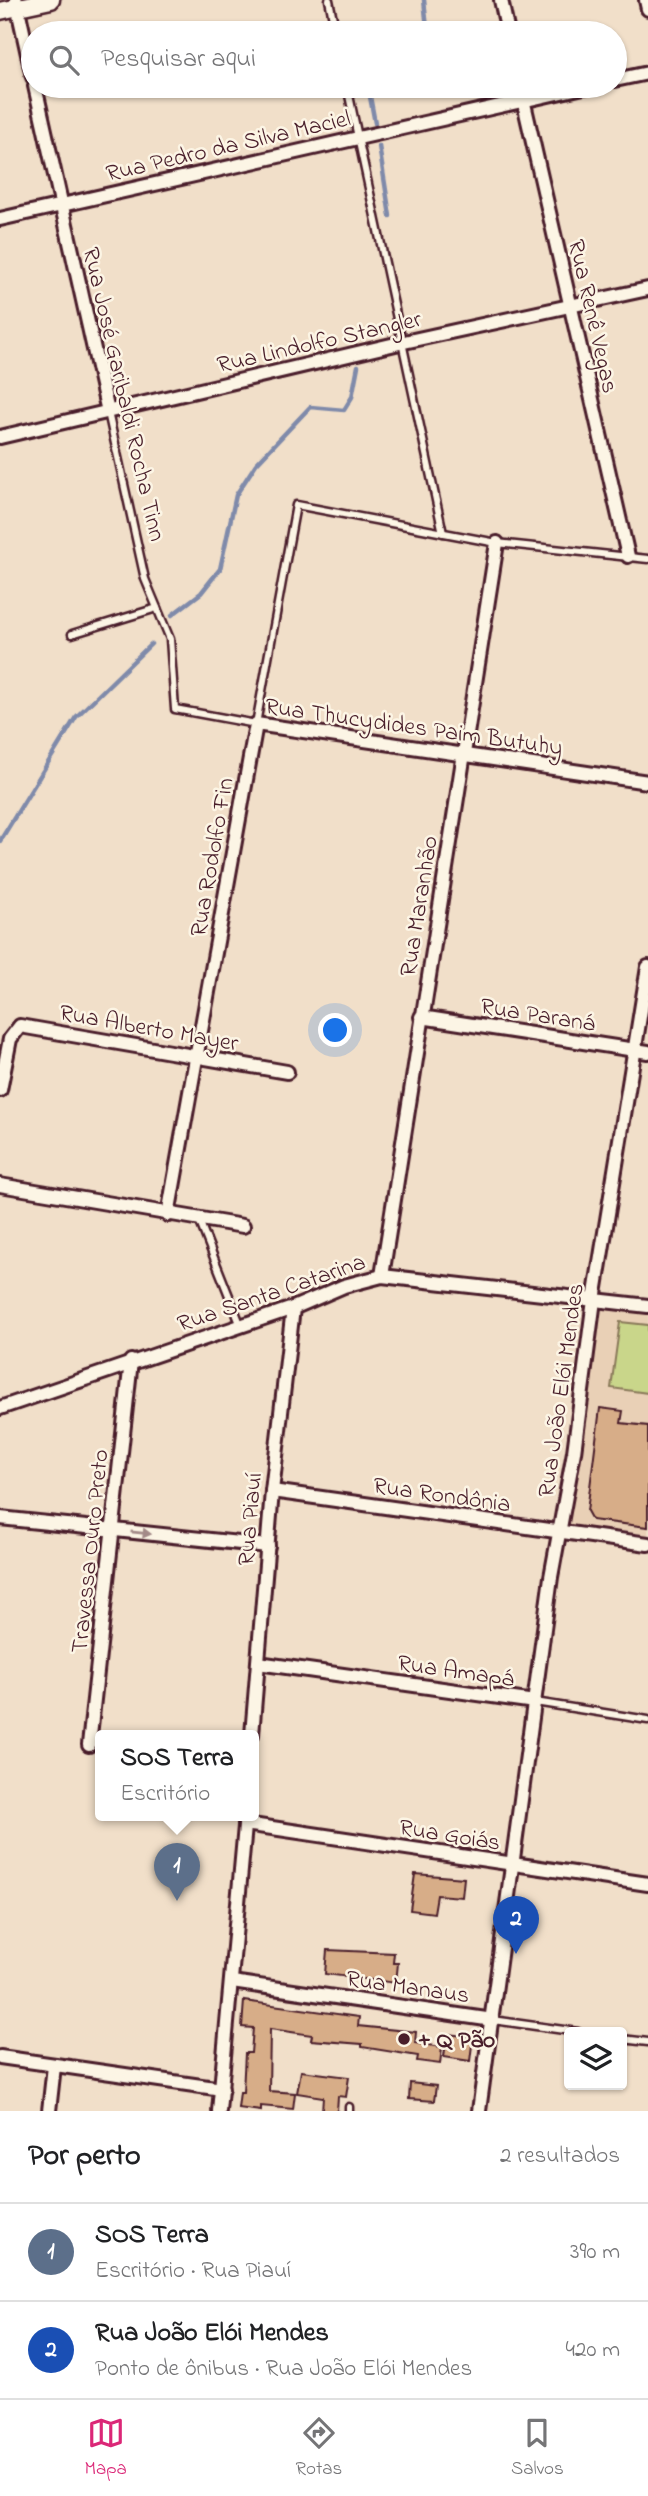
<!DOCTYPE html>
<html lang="pt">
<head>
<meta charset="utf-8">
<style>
	:root { --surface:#fff; --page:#f2f2f2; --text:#202124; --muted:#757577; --line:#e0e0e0; --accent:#db2777 }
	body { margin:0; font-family:"Indie Flower",sans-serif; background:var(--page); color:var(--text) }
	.controls { position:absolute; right:21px; bottom:21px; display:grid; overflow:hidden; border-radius:7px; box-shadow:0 2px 5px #0004 }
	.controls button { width:63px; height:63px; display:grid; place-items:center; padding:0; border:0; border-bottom:2px solid var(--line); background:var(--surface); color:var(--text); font:35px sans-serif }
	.you { position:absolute; left:336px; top:1031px; width:24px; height:24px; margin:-18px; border:5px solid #fff; border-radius:50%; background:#1a73e8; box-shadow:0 0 0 10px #1a73e833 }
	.badge { display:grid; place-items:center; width:46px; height:46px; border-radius:50%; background:var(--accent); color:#fff; font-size:23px; font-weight:700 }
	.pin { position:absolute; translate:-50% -58px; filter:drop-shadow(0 2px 4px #0008) }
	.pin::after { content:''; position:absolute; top:37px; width:24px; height:21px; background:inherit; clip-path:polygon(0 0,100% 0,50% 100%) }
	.popup { position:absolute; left:95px; top:1730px; width:164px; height:91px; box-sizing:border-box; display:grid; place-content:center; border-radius:7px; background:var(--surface); filter:drop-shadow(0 2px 5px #0005); font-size:23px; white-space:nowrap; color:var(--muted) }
	.popup b { font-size:26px; color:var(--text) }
	.popup::after { content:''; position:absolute; left:50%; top:100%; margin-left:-14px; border:14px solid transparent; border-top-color:var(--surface) }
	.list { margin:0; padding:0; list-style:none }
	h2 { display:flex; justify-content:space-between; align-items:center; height:91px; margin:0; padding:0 28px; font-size:30px }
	h2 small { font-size:23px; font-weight:400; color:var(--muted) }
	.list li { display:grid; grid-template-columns:46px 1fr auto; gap:21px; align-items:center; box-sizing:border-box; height:98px; padding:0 28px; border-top:2px solid var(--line) }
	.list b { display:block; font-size:26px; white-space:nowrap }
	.list p { margin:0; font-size:23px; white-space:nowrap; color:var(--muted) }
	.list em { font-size:23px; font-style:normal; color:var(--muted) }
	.icon { flex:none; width:38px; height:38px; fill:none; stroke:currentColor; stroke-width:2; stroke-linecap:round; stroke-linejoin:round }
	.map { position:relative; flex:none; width:648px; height:2111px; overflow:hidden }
	.search { position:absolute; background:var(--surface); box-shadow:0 2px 5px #0004; left:21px; right:21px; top:21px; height:77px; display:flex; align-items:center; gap:18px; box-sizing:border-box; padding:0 24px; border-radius:38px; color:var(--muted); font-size:26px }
	.sheet { height:287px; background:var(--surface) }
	nav { display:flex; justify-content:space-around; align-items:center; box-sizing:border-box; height:98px; border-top:2px solid var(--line); background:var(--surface); font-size:19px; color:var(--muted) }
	nav a { display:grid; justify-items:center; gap:4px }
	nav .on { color:var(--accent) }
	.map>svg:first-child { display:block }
	.built { fill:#e9d0b6 }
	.green { fill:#c9d68a; stroke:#8a7a5a; stroke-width:2 }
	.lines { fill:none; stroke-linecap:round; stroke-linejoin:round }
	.stream { stroke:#7f8aaa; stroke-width:4.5 }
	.building { fill:#d7ad88; stroke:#4a1f2b; stroke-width:2 }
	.service-casing { stroke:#4a1f2b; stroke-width:11 }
	.minor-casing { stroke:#4a1f2b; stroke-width:18 }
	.tertiary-casing { stroke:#4a1f2b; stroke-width:21 }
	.service { stroke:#fcf5e5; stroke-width:6 }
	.minor { stroke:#fcf5e5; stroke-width:12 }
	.tertiary { stroke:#fcf5e5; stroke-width:16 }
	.oneway { fill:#a38a88 }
	.poi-dot { fill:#4a1f2b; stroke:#fcf5e5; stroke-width:2.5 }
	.labels { text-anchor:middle; stroke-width:5; stroke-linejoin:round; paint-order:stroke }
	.street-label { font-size:24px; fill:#4a1f2b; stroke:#fcf5e5 }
	.poi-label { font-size:24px; font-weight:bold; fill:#4a1f2b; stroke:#fcf5e5; text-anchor:start }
</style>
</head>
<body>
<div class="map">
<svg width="648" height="2111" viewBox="0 0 648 2111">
	<rect width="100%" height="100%" fill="#f1dfc9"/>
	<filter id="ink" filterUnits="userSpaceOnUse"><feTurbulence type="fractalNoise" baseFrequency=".0143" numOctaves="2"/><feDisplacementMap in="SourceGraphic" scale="14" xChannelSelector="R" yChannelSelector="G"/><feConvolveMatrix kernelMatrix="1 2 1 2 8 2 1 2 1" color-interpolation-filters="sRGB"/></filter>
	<g filter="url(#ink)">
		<path class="built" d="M 598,1308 L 648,1314 L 648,1540 L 567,1528 Z"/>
		<path class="green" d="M 620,1322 L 648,1325 L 648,1393 L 611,1388 Z"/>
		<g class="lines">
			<g class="stream">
				<path d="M 424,33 L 427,28 L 424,0"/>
				<path d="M 368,86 L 375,123"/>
				<path d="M 379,146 L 390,216"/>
				<path d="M 172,615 L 201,593 L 220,569 L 236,495 L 256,464 L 310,407 L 344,410 L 352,397 L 358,366"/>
				<path d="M 0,841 L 76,717 L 151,644"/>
			</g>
		</g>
		<g class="building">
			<path d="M 600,1408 L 623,1411 L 621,1423 L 648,1426 L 648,1527 L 592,1520 L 587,1511 Z"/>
			<path d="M 415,1874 L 464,1878 L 462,1897 L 437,1895 L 434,1913 L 410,1910 Z"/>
			<path d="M 327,1950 L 394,1953 L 393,1963 L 398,1963 L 396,1983 L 325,1974 Z"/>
			<path d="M 244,2001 L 359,2017 L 358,2026 L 416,2032 L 415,2043 L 442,2047 L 440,2064 L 417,2061 L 418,2056 L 362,2047 L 362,2044 L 311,2040 L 312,2035 L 270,2029 L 269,2091 L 295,2093 L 293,2109 L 261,2106 L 261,2111 L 238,2108 L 240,2092 L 243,2092 L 245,2053 L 251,2053 L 253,2028 L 242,2027 Z"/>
			<path d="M 447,2034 L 473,2037 L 470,2061 L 444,2057 Z"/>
			<path d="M 301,2071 L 349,2077 L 346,2097 L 338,2096 L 337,2111 L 322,2111 L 323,2097 L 297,2093 Z"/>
			<path d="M 410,2083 L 436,2086 L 434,2101 L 409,2099 Z"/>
		</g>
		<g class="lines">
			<defs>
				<g id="service">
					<path d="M 329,0 L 336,33"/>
					<path d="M 347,86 L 443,533"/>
					<path d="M 108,412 L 145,579 L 170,639 L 175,709 L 256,724 L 296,505 L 497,543 L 648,559"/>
					<path d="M 72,634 L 157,608"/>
					<path d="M 199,1220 L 241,1326"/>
					<path d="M 535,1702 L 648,1720"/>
					<path d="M 493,2020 L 578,2032"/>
					<path d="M 622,2039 L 648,2042"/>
					<path d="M 349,2111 L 349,2107"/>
				</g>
				<g id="minor">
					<path d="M 16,0 L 33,77"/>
					<path d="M 501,0 L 508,33"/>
					<path d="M 646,0 L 648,9"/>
					<path d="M 615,80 L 648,73"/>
					<path d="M 35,86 L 108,412"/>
					<path d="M 520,86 L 628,556"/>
					<path d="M 0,219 L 588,86"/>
					<path d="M 0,437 L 404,342 L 648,289"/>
					<path d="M 421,1017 L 648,1052"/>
					<path d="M 0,1090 L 10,1039 L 20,1026 L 287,1072"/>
					<path d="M 0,1185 L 243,1226"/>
					<path d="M 168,1215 L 256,724 L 648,782"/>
					<path d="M 382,1276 L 497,543"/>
					<path d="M 0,1408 L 293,1308 L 344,1286 L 382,1276 L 648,1306"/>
					<path d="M 272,1491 L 648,1544"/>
					<path d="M 0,1518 L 268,1546"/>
					<path d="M 258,1663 L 535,1702"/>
					<path d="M 252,1735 L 272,1491 L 293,1308"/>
					<path d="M 89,1745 L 131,1361"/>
					<path d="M 245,1824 L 648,1884"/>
					<path d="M 232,1982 L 493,2020"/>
					<path d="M 0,2057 L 222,2089"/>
					<path d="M 49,2111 L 54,2066"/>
					<path d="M 219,2111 L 246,1815"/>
					<path d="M 479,2111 L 551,1577 L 574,1452 L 594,1300 L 648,967"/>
				</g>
				<path id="tertiary" d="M 0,11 L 51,0"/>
			</defs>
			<use href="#service" class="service-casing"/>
			<use href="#minor" class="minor-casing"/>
			<use href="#tertiary" class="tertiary-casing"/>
			<use href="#service" class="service"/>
			<use href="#minor" class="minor"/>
			<use href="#tertiary" class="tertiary"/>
		</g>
		<defs><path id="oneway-solid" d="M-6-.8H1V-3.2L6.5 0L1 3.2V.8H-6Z" transform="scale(1.75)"/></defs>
		<use class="oneway" href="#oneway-solid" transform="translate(141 1533) rotate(6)"/>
	</g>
	<circle class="poi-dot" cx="404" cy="2039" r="7"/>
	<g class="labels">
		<g class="street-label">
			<text transform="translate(228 145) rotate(-13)" y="8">Rua Pedro da Silva Maciel</text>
			<text transform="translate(594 316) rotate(77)" y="8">Rua Renê Vegas</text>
			<text transform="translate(319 341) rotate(-13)" y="8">Rua Lindolfo Stangler</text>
			<text transform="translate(125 394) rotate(77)" y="8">Rua José Garibaldi Rocha Tinn</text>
			<text transform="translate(414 726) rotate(8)" y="8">Rua Thucydides Paim Butuhy</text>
			<text transform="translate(211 857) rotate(-80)" y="8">Rua Rodolfo Fin</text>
			<text transform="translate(418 906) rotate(-81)" y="8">Rua Maranhão</text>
			<text transform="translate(538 1014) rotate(9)" y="8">Rua Paraná</text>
			<text transform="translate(149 1027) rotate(10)" y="8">Rua Alberto Mayer</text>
			<text transform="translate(271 1292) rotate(-19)" y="8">Rua Santa Catarina</text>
			<text transform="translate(560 1390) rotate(-82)" y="8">Rua João Elói Mendes</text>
			<text transform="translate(442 1494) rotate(8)" y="8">Rua Rondônia</text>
			<text transform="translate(249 1519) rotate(-85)" y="8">Rua Piauí</text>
			<text transform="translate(89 1551) rotate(-84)" y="8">Travessa Ouro Preto</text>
			<text transform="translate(456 1670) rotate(8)" y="8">Rua Amapá</text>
			<text transform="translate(450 1834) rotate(9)" y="8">Rua Goiás</text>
			<text transform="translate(408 1986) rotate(8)" y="8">Rua Manaus</text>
		</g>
		<g class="poi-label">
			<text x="418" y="2047">+ Q Pão</text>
		</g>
	</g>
</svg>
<div class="controls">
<button><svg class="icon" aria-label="layers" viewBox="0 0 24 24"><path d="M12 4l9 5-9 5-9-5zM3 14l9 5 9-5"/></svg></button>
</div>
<div class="you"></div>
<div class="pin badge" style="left:177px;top:1901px;background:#5c6f8a">1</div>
<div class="popup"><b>SOS Terra</b>Escritório</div>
<div class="pin badge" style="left:516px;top:1954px;background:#1a4fb4">2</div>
<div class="search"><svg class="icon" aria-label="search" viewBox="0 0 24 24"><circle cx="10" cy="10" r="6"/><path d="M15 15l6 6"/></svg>Pesquisar aqui</div>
</div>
<section class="sheet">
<h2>Por perto<small>2 resultados</small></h2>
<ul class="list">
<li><span class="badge" style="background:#5c6f8a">1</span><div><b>SOS Terra</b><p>Escritório · Rua Piauí</p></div><em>390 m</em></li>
<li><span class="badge" style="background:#1a4fb4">2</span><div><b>Rua João Elói Mendes</b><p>Ponto de ônibus · Rua João Elói Mendes</p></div><em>420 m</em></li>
</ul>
</section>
<nav>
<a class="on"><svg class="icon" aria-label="map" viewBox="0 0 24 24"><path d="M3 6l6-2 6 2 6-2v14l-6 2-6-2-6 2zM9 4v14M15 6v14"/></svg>Mapa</a>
<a><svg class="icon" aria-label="directions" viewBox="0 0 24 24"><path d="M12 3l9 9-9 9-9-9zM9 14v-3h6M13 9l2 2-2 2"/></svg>Rotas</a>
<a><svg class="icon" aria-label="saved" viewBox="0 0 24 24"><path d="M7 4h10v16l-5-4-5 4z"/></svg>Salvos</a>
</nav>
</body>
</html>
